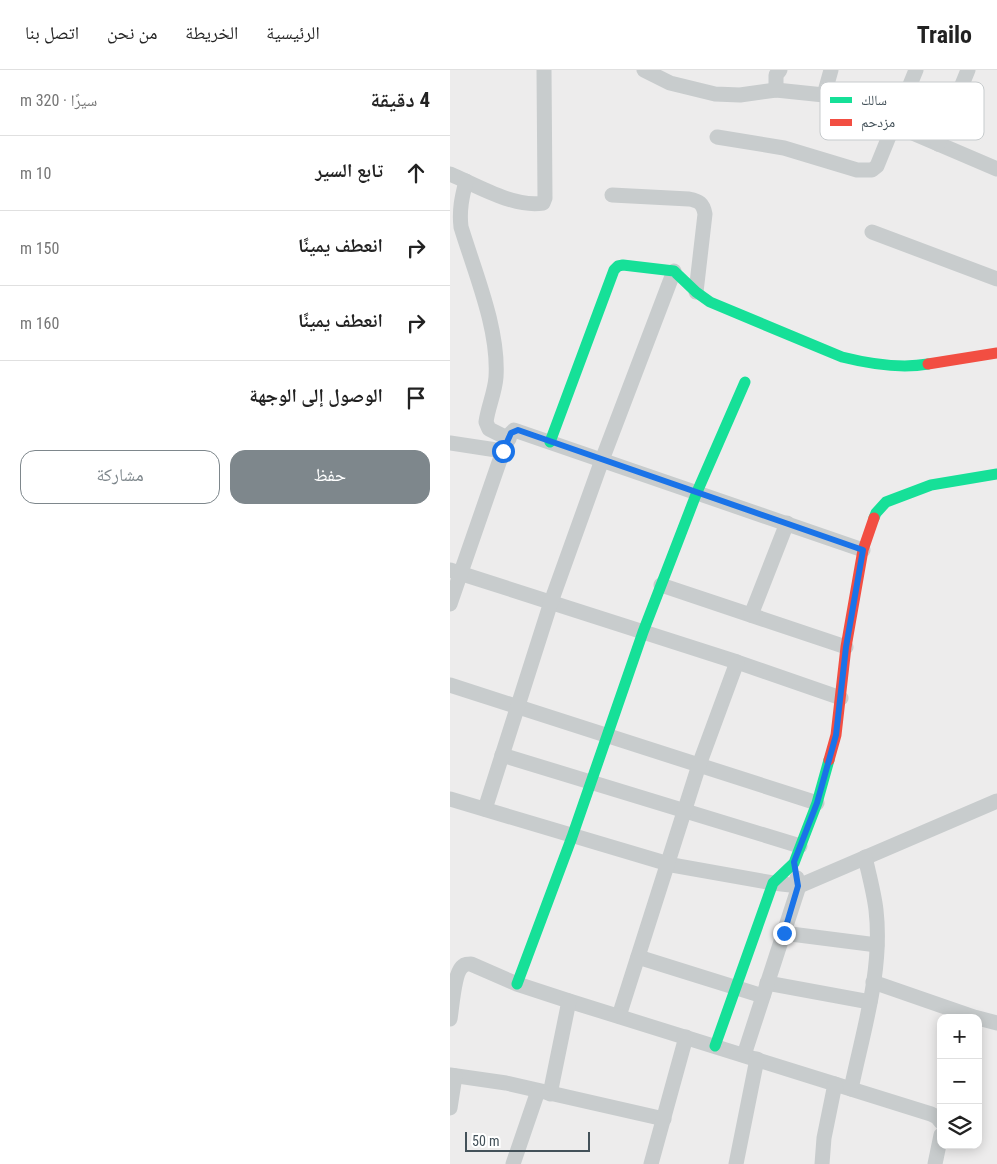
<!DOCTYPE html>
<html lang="ar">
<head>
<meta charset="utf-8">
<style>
	:root { --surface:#fff; --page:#f6f6f6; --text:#222; --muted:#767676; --line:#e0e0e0; --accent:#7e878c }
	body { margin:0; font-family:"Roboto Condensed","Noto Naskh Arabic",sans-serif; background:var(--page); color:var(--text); direction:rtl }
	.controls { position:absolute; right:15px; bottom:15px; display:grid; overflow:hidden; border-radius:10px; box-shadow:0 2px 12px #0003 }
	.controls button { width:45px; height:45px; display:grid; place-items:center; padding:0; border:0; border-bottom:1px solid var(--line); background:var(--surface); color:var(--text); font:25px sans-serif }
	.scale { position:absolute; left:15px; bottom:12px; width:125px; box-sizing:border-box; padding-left:5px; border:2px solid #435159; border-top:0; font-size:14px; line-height:18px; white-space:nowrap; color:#435159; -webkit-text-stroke:4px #fff; paint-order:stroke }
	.stop { position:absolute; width:15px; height:15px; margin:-11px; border:4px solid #1a73e8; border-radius:50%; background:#fff }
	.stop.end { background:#1a73e8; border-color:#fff; box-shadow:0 1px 5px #0008 }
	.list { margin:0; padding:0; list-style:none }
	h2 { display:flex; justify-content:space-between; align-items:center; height:65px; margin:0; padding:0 20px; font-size:21px }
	h2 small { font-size:16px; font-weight:400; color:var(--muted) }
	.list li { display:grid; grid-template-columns:32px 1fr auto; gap:15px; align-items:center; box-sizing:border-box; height:75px; padding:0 20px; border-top:1px solid var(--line) }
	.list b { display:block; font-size:19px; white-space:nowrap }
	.list em { font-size:16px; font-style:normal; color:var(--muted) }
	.actions { display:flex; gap:10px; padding:15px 20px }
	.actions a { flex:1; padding:11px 0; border:1px solid var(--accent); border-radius:15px; text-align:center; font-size:18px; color:var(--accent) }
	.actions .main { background:var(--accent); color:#fff }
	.icon { flex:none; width:28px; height:28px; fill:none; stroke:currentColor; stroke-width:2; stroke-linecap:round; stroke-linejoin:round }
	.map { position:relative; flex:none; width:547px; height:1094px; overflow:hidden; direction:ltr }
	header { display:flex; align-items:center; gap:30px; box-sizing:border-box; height:70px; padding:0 25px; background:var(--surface); border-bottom:1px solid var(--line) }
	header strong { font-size:24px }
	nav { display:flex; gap:28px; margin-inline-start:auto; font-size:18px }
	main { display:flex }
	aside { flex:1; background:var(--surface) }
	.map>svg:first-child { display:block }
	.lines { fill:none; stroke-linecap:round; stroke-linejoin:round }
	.street { stroke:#c8cccd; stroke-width:15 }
	.fast { stroke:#16e098; stroke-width:11 }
	.jam { stroke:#f24e42; stroke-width:11 }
	.route { stroke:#1a73e8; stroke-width:6 }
	.key { fill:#fff; stroke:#c7cbcd; stroke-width:1 }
	.key-label { font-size:14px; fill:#435159 }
</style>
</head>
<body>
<header>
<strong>Trailo</strong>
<nav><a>الرئيسية</a><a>الخريطة</a><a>من نحن</a><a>اتصل بنا</a></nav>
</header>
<main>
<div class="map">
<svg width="547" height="1094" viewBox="0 0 547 1094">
	<rect width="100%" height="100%" fill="#edecec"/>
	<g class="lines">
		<g class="street">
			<path d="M 194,0 L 220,13 L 265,24 L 290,25 L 326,20 L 374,25 L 547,99"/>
			<path d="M 326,20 L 326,5 L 330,0"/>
			<path d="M 374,25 L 381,0"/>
			<path d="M 267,67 L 334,78 L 407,100 L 422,100 L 427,96 L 466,0"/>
			<path d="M 488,74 L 518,0"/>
			<path d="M 0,104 C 26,115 64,138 93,133 L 95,128 L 94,0"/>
			<path d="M 16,111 C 12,127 9,140 11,157 C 25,203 49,259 46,307 C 45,322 38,337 36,352 L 39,359 L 59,369"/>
			<path d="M 162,125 L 239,129 C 249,131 253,133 255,144 L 246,222"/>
			<path d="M 422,162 L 547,209"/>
			<path d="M 0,373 L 53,381"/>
			<path d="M 0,500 L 287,592 L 391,628"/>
			<path d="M 211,515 L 396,577"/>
			<path d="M 0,534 L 53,381 L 61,363 L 64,360 L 413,480"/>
			<path d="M 301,545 L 337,453"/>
			<path d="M 0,615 L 367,733"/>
			<path d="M 52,685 L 350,776"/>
			<path d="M 0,729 L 222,795 L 323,813 L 349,816 L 547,731"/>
			<path d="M 35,739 L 101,532 L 152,390 L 224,201"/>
			<path d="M 333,863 L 427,875"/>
			<path d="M 188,887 L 313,926"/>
			<path d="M 423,912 L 527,948"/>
			<path d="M 317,913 L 420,932"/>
			<path d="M 169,946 L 249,695 L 287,592"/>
			<path d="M 528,948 L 547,953"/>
			<path d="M 0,949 C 2,938 4,902 13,896 C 15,894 17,894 21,894 L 67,914 L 119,931 L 481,1044 L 487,1047 L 491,1052"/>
			<path d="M 294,985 L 349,816 L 347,808"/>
			<path d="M 0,1005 L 56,1013 L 214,1049"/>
			<path d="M 401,1019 C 413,961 433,900 426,840 C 424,823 419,805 415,787"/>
			<path d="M 100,1024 L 119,931"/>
			<path d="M 0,1038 L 5,1006"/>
			<path d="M 63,1094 L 88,1021"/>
			<path d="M 201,1094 L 236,967"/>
			<path d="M 286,1094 L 307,989"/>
			<path d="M 372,1094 L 374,1068 L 385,1014"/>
			<path d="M 485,1094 L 491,1065"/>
		</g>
		<g class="fast">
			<path d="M 100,372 L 164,200 L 168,196 L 173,195 L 224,201 L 246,222 L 260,232 L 392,287 C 420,294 450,299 478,294"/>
			<path d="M 424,448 L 426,443 L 436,432 L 481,415 L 547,404"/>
			<path d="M 67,914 L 122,767 L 193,562 L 247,422 L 295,312"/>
			<path d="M 265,976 L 323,813 L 344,793 L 367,733 L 379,690"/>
		</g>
		<g class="jam">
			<path d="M 478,294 L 547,283"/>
			<path d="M 379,690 L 386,665 L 396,577 L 413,480 L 424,448"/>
		</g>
	</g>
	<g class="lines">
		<path class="route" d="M 53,381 L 61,363 L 68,360 L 413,480 L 396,577 L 386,665 L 367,733 L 344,792 L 348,816 L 334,863"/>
	</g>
	<rect x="370" y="12" width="164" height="58" rx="8" class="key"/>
	<rect x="380" y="27" width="22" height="6" fill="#16e098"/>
	<rect x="380" y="49" width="22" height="7" fill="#f24e42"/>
	<g class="key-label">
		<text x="411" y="35">سالك</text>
		<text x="411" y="57">مزدحم</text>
	</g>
</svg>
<div class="controls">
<button>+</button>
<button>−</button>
<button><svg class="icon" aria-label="layers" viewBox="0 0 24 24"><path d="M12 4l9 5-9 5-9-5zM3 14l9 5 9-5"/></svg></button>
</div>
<div class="scale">50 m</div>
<div class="stop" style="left:53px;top:381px"></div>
<div class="stop end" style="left:334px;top:863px"></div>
</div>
<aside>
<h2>4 دقيقة<small>سيرًا · 320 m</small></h2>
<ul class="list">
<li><svg class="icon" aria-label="ahead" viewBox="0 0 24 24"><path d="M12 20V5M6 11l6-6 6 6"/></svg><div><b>تابع السير</b></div><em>10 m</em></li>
<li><svg class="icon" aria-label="right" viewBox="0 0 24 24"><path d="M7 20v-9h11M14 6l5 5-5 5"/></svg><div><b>انعطف يمينًا</b></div><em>150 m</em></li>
<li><svg class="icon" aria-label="right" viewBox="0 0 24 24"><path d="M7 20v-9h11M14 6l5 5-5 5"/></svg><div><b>انعطف يمينًا</b></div><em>160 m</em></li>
<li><svg class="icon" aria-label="arrive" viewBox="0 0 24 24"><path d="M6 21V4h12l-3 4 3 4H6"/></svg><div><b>الوصول إلى الوجهة</b></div></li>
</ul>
<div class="actions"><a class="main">حفظ</a><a>مشاركة</a></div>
</aside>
</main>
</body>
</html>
